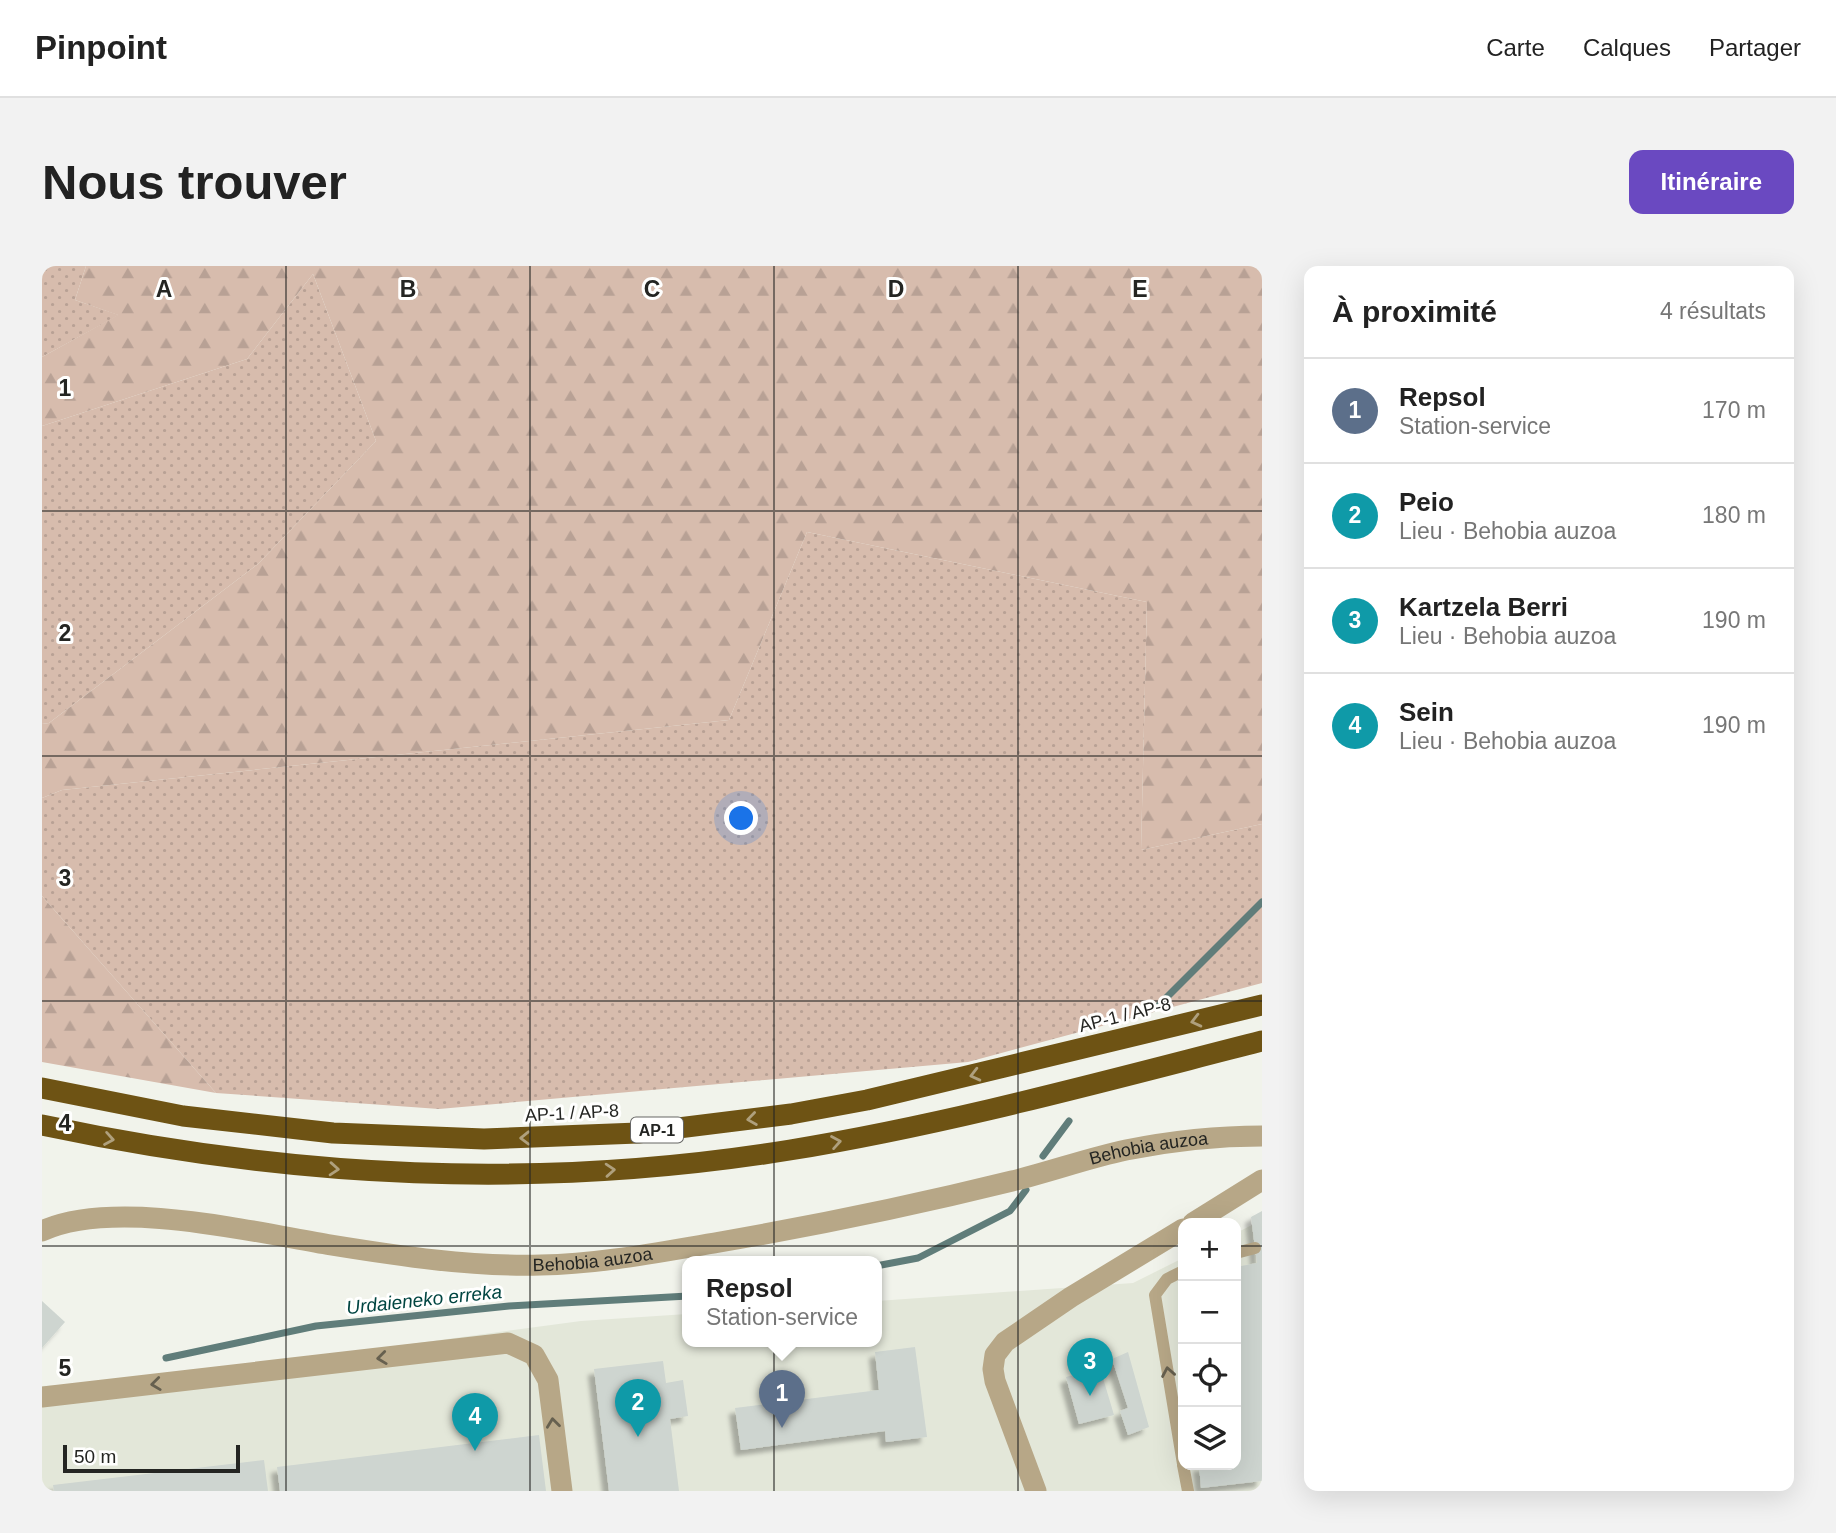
<!DOCTYPE html>
<html lang="fr">
<head>
<meta charset="utf-8">
<style>
	:root { --surface:#fff; --page:#f2f2f2; --text:#222; --muted:#767676; --line:#e0e0e0; --accent:#6a49c1 }
	body { margin:0; font-family:Helvetica,sans-serif; background:var(--page); color:var(--text) }
	.controls { position:absolute; right:21px; bottom:21px; display:grid; overflow:hidden; border-radius:14px; box-shadow:0 7px 28px #0002 }
	.controls button { width:63px; height:63px; display:grid; place-items:center; padding:0; border:0; border-bottom:2px solid var(--line); background:var(--surface); color:var(--text); font:35px sans-serif }
	.scale { position:absolute; left:21px; bottom:18px; width:177px; box-sizing:border-box; padding-left:7px; border:4px solid #242522; border-top:0; font-size:19px; line-height:24px; white-space:nowrap; color:#242522; -webkit-text-stroke:5px #fffffe; paint-order:stroke }
	.you { position:absolute; left:700px; top:553px; width:24px; height:24px; margin:-18px; border:5px solid #fff; border-radius:50%; background:#1a73e8; box-shadow:0 0 0 10px #1a73e833 }
	.badge { display:grid; place-items:center; width:46px; height:46px; border-radius:50%; background:var(--accent); color:#fff; font-size:23px; font-weight:700 }
	.pin { position:absolute; translate:-50% -58px; filter:drop-shadow(0 2px 4px #0008) }
	.pin::after { content:''; position:absolute; top:37px; width:24px; height:21px; background:inherit; clip-path:polygon(0 0,100% 0,50% 100%) }
	.popup { position:absolute; left:640px; top:990px; width:200px; height:91px; box-sizing:border-box; display:grid; place-content:center; border-radius:14px; background:var(--surface); filter:drop-shadow(0 2px 5px #0005); font-size:23px; white-space:nowrap; color:var(--muted) }
	.popup b { font-size:26px; color:var(--text) }
	.popup::after { content:''; position:absolute; left:50%; top:100%; margin-left:-14px; border:14px solid transparent; border-top-color:var(--surface) }
	.list { margin:0; padding:0; list-style:none }
	h2 { display:flex; justify-content:space-between; align-items:center; height:91px; margin:0; padding:0 28px; font-size:30px }
	h2 small { font-size:23px; font-weight:400; color:var(--muted) }
	.list li { display:grid; grid-template-columns:46px 1fr auto; gap:21px; align-items:center; box-sizing:border-box; height:105px; padding:0 28px; border-top:2px solid var(--line) }
	.list b { display:block; font-size:26px; white-space:nowrap }
	.list p { margin:0; font-size:23px; white-space:nowrap; color:var(--muted) }
	.list em { font-size:23px; font-style:normal; color:var(--muted) }
	.icon { flex:none; width:38px; height:38px; fill:none; stroke:currentColor; stroke-width:2; stroke-linecap:round; stroke-linejoin:round }
	.map { position:relative; flex:none; width:1220px; height:1225px; overflow:hidden; border-radius:14px }
	header { display:flex; align-items:center; gap:42px; box-sizing:border-box; height:98px; padding:0 35px; background:var(--surface); border-bottom:2px solid var(--line) }
	header strong { font-size:33px }
	nav { display:flex; gap:38px; margin-inline-start:auto; font-size:24px }
	.intro { display:flex; align-items:center; justify-content:space-between; box-sizing:border-box; height:168px; padding:0 42px }
	h1 { margin:0; font-size:49px }
	.button { padding:18px 32px; border-radius:14px; background:var(--accent); color:#fff; font-size:24px; font-weight:700 }
	main { display:flex; gap:42px; padding:0 42px }
	aside { flex:1; background:var(--surface); border-radius:14px; box-shadow:0 7px 28px #0002 }
	.map>svg:first-child { display:block }
	.built { fill:#e3e7d9 }
	.grass { fill:url(#grass-dots) }
	.forest { fill:url(#forest-firs) }
	.lines { fill:none; stroke-linecap:round; stroke-linejoin:round }
	.stream { stroke:#607d7a; stroke-width:7 }
	.building { fill:#ced5d0; filter:url(#shadow) }
	.service { stroke:#b7a787; stroke-width:12 }
	.minor { stroke:#b7a787; stroke-width:21 }
	.motorway { stroke:#6e5314; stroke-width:21 }
	.oneway { stroke:#afa07d }
	.oneway2 { stroke:#66604f }
	.grid { fill:none; stroke:#242522; stroke-width:2; stroke-opacity:0.55 }
	.labels { text-anchor:middle; stroke-width:6; stroke-linejoin:round; paint-order:stroke }
	.shield { fill:#fffffe; stroke:#666664; stroke-width:2 }
	.shield-label { font-size:16px; font-weight:bold; fill:#242522 }
	.street-label { font-size:18px; fill:#242522; stroke:#fffffe }
	.water-label { font-size:19px; font-style:italic; fill:#004541; stroke:#fffffe }
	.grid-label { font-size:23px; text-anchor:middle; font-weight:bold; fill:#242522; stroke:#fffffe; stroke-width:6; stroke-linejoin:round; paint-order:stroke }
</style>
</head>
<body>
<header>
<strong>Pinpoint</strong>
<nav><a>Carte</a><a>Calques</a><a>Partager</a></nav>
</header>
<div class="intro"><h1>Nous trouver</h1><a class="button">Itinéraire</a></div>
<main>
<div class="map">
<svg width="1220" height="1225" viewBox="0 0 1220 1225">
	<defs>
		<pattern id="grass-dots" width="8" height="8" patternUnits="userSpaceOnUse" patternTransform="scale(1.75)"><rect width="8" height="8" fill="#d7bcad"/><path d="M2 2h.1M6 6h.1" fill="none" stroke="#b8a195" stroke-width="1.8" stroke-linecap="round"/></pattern>
		<pattern id="forest-firs" width="22" height="20" patternUnits="userSpaceOnUse" patternTransform="scale(1.75)"><rect width="22" height="20" fill="#d7bcad"/><path d="M5 1l3.5 6h-7zM16 11l3.5 6h-7z" fill="#b8a195"/></pattern>
		<filter id="shadow"><feDropShadow dx="-6" dy="6" stdDeviation="2" flood-color="#0004"/></filter>
	</defs>
	<rect width="100%" height="100%" fill="#f1f3eb"/>
	<path class="built" d="M 1220,954 L 1220,1225 L 0,1225 L 0,1120 L 95,1115 L 539,1055 L 645,1048 L 646,1076 L 834,1076 L 835,1035 L 1091,1017 L 1141,992 L 1141,1199 L 1194,1199 L 1194,967 Z"/>
	<g class="grass">
		<path d="M 0,0 L 44,0 L 33,34 L 77,49 L 0,91 Z"/>
		<path d="M 271,8 L 334,175 L 216,298 L 7,457 L 0,458 L 0,160 L 205,93 Z"/>
		<path d="M 765,266 L 1105,336 L 1099,584 L 1220,558 L 1220,717 L 926,796 L 397,843 L 174,827 L 0,630 L 0,532 L 20,524 L 687,454 Z"/>
	</g>
	<g class="forest">
		<path d="M 44,0 L 1220,0 L 1220,558 L 1099,584 L 1105,336 L 765,266 L 687,454 L 20,524 L 0,532 L 0,458 L 7,457 L 216,298 L 334,175 L 271,8 L 205,93 L 0,160 L 0,91 L 76,49 L 33,34 Z"/>
		<path d="M 0,630 L 174,827 L 0,796 Z"/>
	</g>
	<g class="lines">
		<g class="stream">
			<path d="M 1114,742 L 1220,636"/>
			<path d="M 1001,890 L 1027,855"/>
			<path d="M 834,1000 L 876,992 L 968,945 L 984,924"/>
			<path d="M 124,1092 L 274,1060 L 467,1040 L 646,1030"/>
		</g>
	</g>
	<g class="building">
		<path d="M 1220,945 L 1220,1215 L 1159,1222 L 1157,1199 L 1194,1199 L 1194,1001 L 1215,997 L 1209,951 Z"/>
		<path d="M 0,1035 L 23,1056 L 0,1082 Z"/>
		<path d="M 873,1081 L 885,1171 L 844,1176 L 843,1165 L 699,1184 L 693,1142 L 837,1124 L 833,1086 Z"/>
		<path d="M 1086,1086 L 1107,1161 L 1086,1169 L 1078,1145 L 1086,1142 L 1070,1093 Z"/>
		<path d="M 621,1095 L 624,1117 L 641,1114 L 646,1150 L 628,1153 L 637,1225 L 567,1225 L 552,1103 Z"/>
		<path d="M 1058,1102 L 1072,1149 L 1037,1158 L 1024,1111 Z"/>
		<path d="M 497,1169 L 504,1225 L 238,1225 L 235,1201 Z"/>
		<path d="M 222,1194 L 226,1225 L 12,1225 L 11,1219 Z"/>
	</g>
	<g class="lines">
		<g class="service">
			<path d="M 1194,987 L 1213,982"/>
			<path d="M 1141,1005 L 1125,1013 L 1113,1029 L 1141,1198"/>
			<path d="M 1141,1199 L 1146,1225"/>
		</g>
		<g class="minor">
			<path d="M 1151,957 L 1220,914"/>
			<path id="s1" d="M 0,965 C 72,932 211,966 289,979 C 357,990 429,1001 499,999 C 559,998 618,986 678,976 C 776,959 873,939 970,915 C 1008,906 1046,892 1084,884 C 1129,875 1174,870 1220,870"/>
			<path d="M 0,1131 L 466,1077 L 492,1089 L 506,1114 L 520,1225"/>
			<path d="M 994,1225 L 953,1115 L 951,1103 L 953,1089 L 963,1076 L 1029,1031 L 1141,963"/>
		</g>
		<g class="motorway">
			<path d="M 0,822 L 141,850 L 291,867 L 442,873 L 596,867 L 749,848 L 825,834 L 1220,739"/>
			<path d="M 0,859 C 250,912 494,925 748,884 C 907,858 1063,815 1220,775"/>
		</g>
	</g>
	<defs><path id="oneway-chevron" d="M-2-3.5L2.5 0L-2 3.5" fill="none" stroke-width="1.6" stroke-linecap="round" stroke-linejoin="round" transform="scale(1.75)"/></defs>
	<g class="oneway">
		<use href="#oneway-chevron" transform="translate(1154 755) rotate(166)"/>
		<use href="#oneway-chevron" transform="translate(933 809) rotate(166)"/>
		<use href="#oneway-chevron" transform="translate(710 853) rotate(172)"/>
		<use href="#oneway-chevron" transform="translate(483 872) rotate(179)"/>
		<use href="#oneway-chevron" transform="translate(67 873) rotate(10)"/>
		<use href="#oneway-chevron" transform="translate(794 876) rotate(-10)"/>
		<use href="#oneway-chevron" transform="translate(292 903) rotate(4)"/>
		<use href="#oneway-chevron" transform="translate(568 904) rotate(-4)"/>
	</g>
	<g class="oneway2">
		<use href="#oneway-chevron" transform="translate(340 1092) rotate(173)"/>
		<use href="#oneway-chevron" transform="translate(1126 1106) rotate(-100)"/>
		<use href="#oneway-chevron" transform="translate(114 1118) rotate(173)"/>
		<use href="#oneway-chevron" transform="translate(511 1157) rotate(-97)"/>
	</g>
	<path class="grid" d="M 244,0 L 244,1225M 488,0 L 488,1225M 732,0 L 732,1225M 976,0 L 976,1225M 0,245 L 1220,245M 0,490 L 1220,490M 0,735 L 1220,735M 0,980 L 1141,980M 1194,980 L 1220,980"/>
	<g class="labels">
		<rect class="shield" x="589" y="851.5" width="52" height="25" rx="5"/>
		<g class="shield-label">
			<text x="615" y="870">AP-1</text>
		</g>
		<g class="street-label">
			<text transform="translate(1083 749) rotate(-14)" y="6">AP-1 / AP-8</text>
			<text transform="translate(530 847) rotate(-3)" y="6">AP-1 / AP-8</text>
			<text dy="6" stroke="none"><textPath href="#s1" startOffset="1124">Behobia auzoa</textPath></text>
			<text dy="6" stroke="none"><textPath href="#s1" startOffset="556">Behobia auzoa</textPath></text>
		</g>
		<g class="water-label">
			<text transform="translate(382 1033) rotate(-6)" y="7">Urdaieneko erreka</text>
		</g>
	</g>
	<g class="grid-label">
		<text x="122" y="31">A</text>
		<text x="366" y="31">B</text>
		<text x="610" y="31">C</text>
		<text x="854" y="31">D</text>
		<text x="1098" y="31">E</text>
		<text x="23" y="130">1</text>
		<text x="23" y="375">2</text>
		<text x="23" y="620">3</text>
		<text x="23" y="865">4</text>
		<text x="23" y="1110">5</text>
	</g>
</svg>
<div class="controls">
<button>+</button>
<button>−</button>
<button><svg class="icon" aria-label="locate" viewBox="0 0 24 24"><circle cx="12" cy="12" r="6"/><path d="M12 2v4M12 18v4M2 12h4M18 12h4"/></svg></button>
<button><svg class="icon" aria-label="layers" viewBox="0 0 24 24"><path d="M12 4l9 5-9 5-9-5zM3 14l9 5 9-5"/></svg></button>
</div>
<div class="scale">50 m</div>
<div class="you"></div>
<div class="pin badge" style="left:740px;top:1162px;background:#5c6f8a">1</div>
<div class="popup"><b>Repsol</b>Station-service</div>
<div class="pin badge" style="left:596px;top:1171px;background:#0f9aa8">2</div>
<div class="pin badge" style="left:1048px;top:1130px;background:#0f9aa8">3</div>
<div class="pin badge" style="left:433px;top:1185px;background:#0f9aa8">4</div>
</div>
<aside>
<h2>À proximité<small>4 résultats</small></h2>
<ul class="list">
<li><span class="badge" style="background:#5c6f8a">1</span><div><b>Repsol</b><p>Station-service</p></div><em>170 m</em></li>
<li><span class="badge" style="background:#0f9aa8">2</span><div><b>Peio</b><p>Lieu · Behobia auzoa</p></div><em>180 m</em></li>
<li><span class="badge" style="background:#0f9aa8">3</span><div><b>Kartzela Berri</b><p>Lieu · Behobia auzoa</p></div><em>190 m</em></li>
<li><span class="badge" style="background:#0f9aa8">4</span><div><b>Sein</b><p>Lieu · Behobia auzoa</p></div><em>190 m</em></li>
</ul>
</aside>
</main>
</body>
</html>
